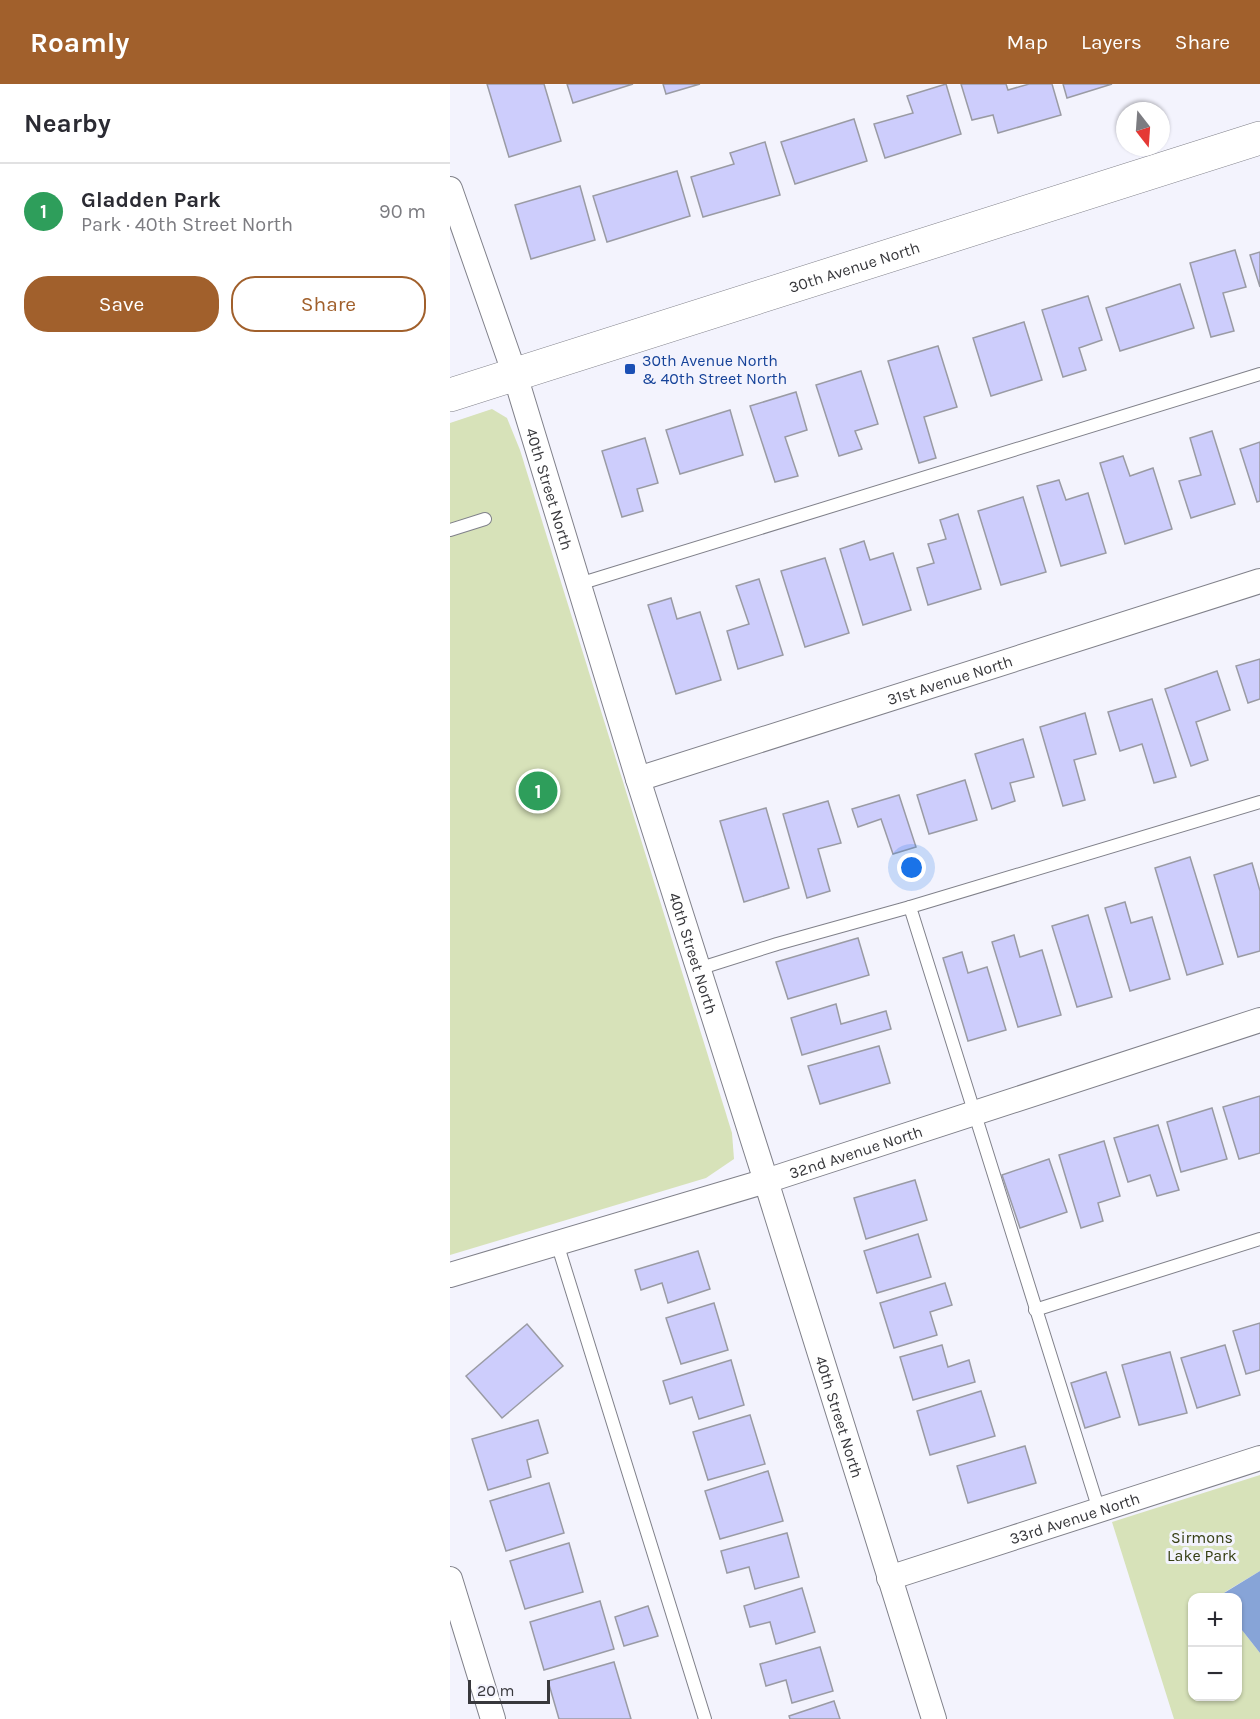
<!DOCTYPE html>
<html lang="en">
<head>
<meta charset="utf-8">
<style>
	:root { --surface:#fff; --page:#f2f2f3; --text:#2b2b33; --muted:#7c7c81; --line:#e1e1e2; --accent:#a1602c }
	body { margin:0; font-family:Karla,sans-serif; background:var(--page); color:var(--text) }
	.controls { position:absolute; right:18px; bottom:18px; display:grid; overflow:hidden; border-radius:12px; box-shadow:0 2px 4px #0004 }
	.controls button { width:54px; height:54px; display:grid; place-items:center; padding:0; border:0; border-bottom:2px solid var(--line); background:var(--surface); color:var(--text); font:30px sans-serif }
	.compass { position:absolute; left:666px; top:18px; width:54px; height:54px; border-radius:50%; background:var(--surface); box-shadow:0 2px 4px #0004; rotate:163deg }
	.scale { position:absolute; left:18px; bottom:15px; width:82px; box-sizing:border-box; padding-left:6px; border:3px solid #38383c; border-top:0; font-size:16px; line-height:21px; white-space:nowrap; color:#38383c; -webkit-text-stroke:4px #f3f3fd; paint-order:stroke }
	.you { position:absolute; left:462px; top:784px; width:21px; height:21px; margin:-15px; border:4px solid #fff; border-radius:50%; background:#1a73e8; box-shadow:0 0 0 9px #1a73e833 }
	.badge { display:grid; place-items:center; width:39px; height:39px; border-radius:50%; background:var(--accent); color:#fff; font-size:20px; font-weight:700 }
	.pin { position:absolute; translate:-50% -50%; border:3px solid #fff; box-shadow:0 2px 6px #0006 }
	.list { margin:0; padding:0; list-style:none }
	h2 { display:flex; justify-content:space-between; align-items:center; height:78px; margin:0; padding:0 24px; font-size:26px }
	h2 small { font-size:20px; font-weight:400; color:var(--muted) }
	.list li { display:grid; grid-template-columns:39px 1fr auto; gap:18px; align-items:center; box-sizing:border-box; height:96px; padding:0 24px; border-top:2px solid var(--line) }
	.list b { display:block; font-size:22px; white-space:nowrap }
	.list p { margin:0; font-size:20px; white-space:nowrap; color:var(--muted) }
	.list em { font-size:20px; font-style:normal; color:var(--muted) }
	.actions { display:flex; gap:12px; padding:18px 24px }
	.actions a { flex:1; padding:14px 0; border:2px solid var(--accent); border-radius:24px; text-align:center; font-size:21px; color:var(--accent) }
	.actions .main { background:var(--accent); color:#fff }
	.map { position:relative; flex:none; width:810px; height:1635px; overflow:hidden }
	header { display:flex; align-items:center; gap:36px; box-sizing:border-box; height:84px; padding:0 30px; background:var(--accent); color:#fff }
	header strong { font-size:28px }
	nav { display:flex; gap:33px; margin-inline-start:auto; font-size:21px }
	main { display:flex }
	aside { flex:1; background:var(--surface) }
	.map>svg:first-child { display:block }
	.green { fill:#d7e2b9 }
	.water { fill:#87a4d7 }
	.building { fill:#cdcdfc; stroke:#9a9ba4; stroke-width:1.5 }
	.lines { fill:none; stroke-linecap:round; stroke-linejoin:round }
	.lane-casing { stroke:#80818a; stroke-width:14 }
	.street-casing { stroke:#80818a; stroke-width:26 }
	.secondary-casing { stroke:#80818a; stroke-width:34 }
	.lane { stroke:#fff; stroke-width:12 }
	.street { stroke:#fff; stroke-width:24 }
	.secondary { stroke:#fff; stroke-width:33 }
	.transit-dot { fill:#1a4fb4; stroke:#f3f3fd; stroke-width:2 }
	.labels { text-anchor:middle; stroke-width:6; stroke-linejoin:round; paint-order:stroke }
	.street-label { font-size:16px; fill:#38383c; stroke:#f3f3fd }
	.transit-label { font-size:16px; fill:#164399; stroke:#f3f3fd; text-anchor:start }
	.park-label { font-size:16px; fill:#353e12; stroke:#f3f3fd }
</style>
</head>
<body>
<header>
<strong>Roamly</strong>
<nav><a>Map</a><a>Layers</a><a>Share</a></nav>
</header>
<main>
<aside>
<h2>Nearby<small></small></h2>
<ul class="list">
<li><span class="badge" style="background:#2e9e5b">1</span><div><b>Gladden Park</b><p>Park · 40th Street North</p></div><em>90 m</em></li>
</ul>
<div class="actions"><a class="main">Save</a><a>Share</a></div>
</aside>
<div class="map">
<svg width="810" height="1635" viewBox="0 0 810 1635">
	<rect width="100%" height="100%" fill="#f3f3fd"/>
	<g class="green">
		<path d="M 42,325 L 57,334 L 70,366 L 282,1049 L 284,1075 L 256,1094 L 0,1171 L 0,339 Z"/>
		<path d="M 810,1391 L 810,1487 L 775,1508 L 773,1513 L 742,1514 L 742,1612 L 788,1612 L 788,1541 L 810,1569 L 810,1635 L 724,1635 L 662,1438 Z"/>
	</g>
	<path class="water" d="M 810,1487 L 810,1569 L 788,1541 L 788,1514 L 773,1513 L 774,1509 Z"/>
	<g class="building">
		<path d="M 37,0 L 94,0 L 111,57 L 59,73 Z"/>
		<path d="M 117,0 L 183,0 L 123,19 Z"/>
		<path d="M 213,0 L 250,0 L 216,10 Z"/>
		<path d="M 496,0 L 511,50 L 435,74 L 424,40 L 463,29 L 457,12 Z"/>
		<path d="M 511,0 L 556,0 L 558,6 L 579,0 L 602,0 L 611,31 L 548,49 L 543,31 L 522,36 Z"/>
		<path d="M 613,0 L 662,0 L 617,14 Z"/>
		<path d="M 404,35 L 417,77 L 345,100 L 331,58 Z"/>
		<path d="M 315,58 L 330,111 L 253,133 L 241,93 L 284,80 L 280,69 Z"/>
		<path d="M 227,87 L 240,132 L 157,158 L 143,112 Z"/>
		<path d="M 130,102 L 145,156 L 81,175 L 65,121 Z"/>
		<path d="M 785,166 L 796,203 L 773,209 L 784,247 L 761,253 L 740,179 Z"/>
		<path d="M 810,168 L 810,203 L 800,171 Z"/>
		<path d="M 730,200 L 744,244 L 670,267 L 656,224 Z"/>
		<path d="M 638,212 L 652,256 L 629,264 L 636,286 L 613,293 L 592,226 Z"/>
		<path d="M 574,238 L 592,296 L 541,312 L 523,254 Z"/>
		<path d="M 488,262 L 507,323 L 474,333 L 486,374 L 469,379 L 438,277 Z"/>
		<path d="M 411,287 L 428,340 L 405,347 L 412,365 L 389,372 L 366,301 Z"/>
		<path d="M 346,308 L 357,346 L 335,353 L 348,392 L 325,398 L 300,322 Z"/>
		<path d="M 280,326 L 293,371 L 230,390 L 216,346 Z"/>
		<path d="M 762,347 L 785,420 L 741,434 L 729,397 L 751,391 L 740,354 Z"/>
		<path d="M 195,354 L 208,399 L 187,405 L 193,427 L 172,433 L 152,367 Z"/>
		<path d="M 810,358 L 810,417 L 807,418 L 790,365 Z"/>
		<path d="M 673,372 L 680,392 L 703,384 L 722,445 L 675,460 L 650,379 Z"/>
		<path d="M 609,396 L 616,416 L 638,409 L 656,469 L 611,482 L 587,402 Z"/>
		<path d="M 573,413 L 596,488 L 551,501 L 528,427 Z"/>
		<path d="M 508,430 L 531,505 L 478,521 L 467,484 L 484,479 L 478,460 L 496,455 L 490,436 Z"/>
		<path d="M 414,457 L 420,476 L 443,469 L 461,526 L 413,541 L 390,465 Z"/>
		<path d="M 375,474 L 399,549 L 355,563 L 331,487 Z"/>
		<path d="M 309,495 L 333,571 L 288,585 L 277,547 L 299,540 L 286,502 Z"/>
		<path d="M 221,514 L 227,535 L 250,528 L 271,596 L 226,610 L 198,521 Z"/>
		<path d="M 810,575 L 810,615 L 798,619 L 786,582 Z"/>
		<path d="M 767,587 L 780,626 L 746,638 L 758,676 L 741,682 L 715,605 Z"/>
		<path d="M 702,615 L 726,693 L 704,699 L 692,660 L 670,667 L 658,628 Z"/>
		<path d="M 635,629 L 646,670 L 624,676 L 635,716 L 613,722 L 590,643 Z"/>
		<path d="M 573,655 L 584,693 L 560,699 L 565,717 L 542,725 L 525,670 Z"/>
		<path d="M 515,696 L 527,736 L 479,750 L 467,711 Z"/>
		<path d="M 449,711 L 466,763 L 443,770 L 431,735 L 408,743 L 402,725 Z"/>
		<path d="M 378,717 L 391,759 L 368,765 L 380,807 L 357,814 L 333,730 Z"/>
		<path d="M 316,724 L 339,804 L 294,818 L 270,737 Z"/>
		<path d="M 740,773 L 773,880 L 737,891 L 705,784 Z"/>
		<path d="M 802,779 L 810,807 L 810,867 L 788,873 L 764,791 Z"/>
		<path d="M 675,818 L 681,839 L 702,833 L 720,895 L 680,907 L 655,824 Z"/>
		<path d="M 638,831 L 662,913 L 627,923 L 602,842 Z"/>
		<path d="M 564,851 L 570,873 L 592,866 L 611,931 L 568,943 L 542,858 Z"/>
		<path d="M 408,854 L 419,891 L 338,915 L 326,878 Z"/>
		<path d="M 512,868 L 518,889 L 537,883 L 556,946 L 518,957 L 493,874 Z"/>
		<path d="M 386,920 L 391,940 L 436,927 L 441,945 L 352,971 L 341,934 Z"/>
		<path d="M 429,962 L 440,999 L 370,1020 L 358,982 Z"/>
		<path d="M 810,1012 L 810,1069 L 789,1075 L 773,1023 Z"/>
		<path d="M 762,1024 L 777,1075 L 731,1088 L 717,1038 Z"/>
		<path d="M 708,1041 L 729,1106 L 707,1112 L 700,1091 L 678,1098 L 664,1054 Z"/>
		<path d="M 654,1057 L 670,1112 L 648,1119 L 653,1137 L 631,1144 L 609,1071 Z"/>
		<path d="M 599,1075 L 617,1128 L 570,1144 L 552,1091 Z"/>
		<path d="M 465,1096 L 477,1136 L 416,1155 L 404,1114 Z"/>
		<path d="M 468,1150 L 481,1193 L 427,1209 L 414,1167 Z"/>
		<path d="M 248,1167 L 260,1205 L 218,1219 L 212,1199 L 191,1206 L 185,1186 Z"/>
		<path d="M 495,1199 L 502,1221 L 480,1228 L 487,1251 L 444,1264 L 430,1219 Z"/>
		<path d="M 264,1219 L 278,1266 L 231,1280 L 216,1234 Z"/>
		<path d="M 810,1239 L 810,1286 L 796,1290 L 783,1247 Z"/>
		<path d="M 77,1240 L 113,1282 L 52,1334 L 16,1292 Z"/>
		<path d="M 492,1261 L 498,1283 L 519,1276 L 525,1298 L 463,1316 L 450,1273 Z"/>
		<path d="M 775,1261 L 790,1311 L 747,1324 L 731,1274 Z"/>
		<path d="M 720,1268 L 737,1329 L 689,1341 L 672,1281 Z"/>
		<path d="M 281,1276 L 294,1321 L 249,1335 L 242,1313 L 220,1320 L 213,1297 Z"/>
		<path d="M 656,1288 L 670,1333 L 635,1344 L 621,1299 Z"/>
		<path d="M 531,1307 L 545,1352 L 480,1371 L 467,1327 Z"/>
		<path d="M 300,1331 L 315,1380 L 258,1396 L 243,1348 Z"/>
		<path d="M 88,1336 L 98,1369 L 77,1376 L 81,1393 L 38,1406 L 22,1355 Z"/>
		<path d="M 575,1362 L 586,1399 L 518,1419 L 507,1382 Z"/>
		<path d="M 318,1387 L 333,1437 L 270,1455 L 255,1407 Z"/>
		<path d="M 99,1399 L 114,1449 L 56,1467 L 40,1417 Z"/>
		<path d="M 337,1449 L 349,1493 L 305,1505 L 299,1483 L 277,1489 L 271,1467 Z"/>
		<path d="M 119,1459 L 133,1508 L 75,1525 L 60,1477 Z"/>
		<path d="M 352,1504 L 365,1548 L 326,1560 L 320,1538 L 300,1543 L 294,1522 Z"/>
		<path d="M 150,1517 L 164,1565 L 94,1586 L 80,1538 Z"/>
		<path d="M 198,1522 L 208,1552 L 174,1562 L 165,1533 Z"/>
		<path d="M 370,1563 L 383,1607 L 342,1619 L 336,1596 L 316,1602 L 310,1580 Z"/>
		<path d="M 164,1578 L 181,1635 L 109,1635 L 98,1597 Z"/>
		<path d="M 384,1617 L 390,1635 L 340,1635 L 339,1632 Z"/>
	</g>
	<g class="lines">
		<defs>
			<g id="lane">
				<path d="M 0,446 L 35,435"/>
				<path d="M 129,500 L 810,290"/>
				<path d="M 248,885 L 327,860 L 460,823"/>
				<path d="M 107,1159 L 255,1635"/>
				<path d="M 585,1226 L 810,1155"/>
				<path d="M 649,1426 L 460,823 L 810,718"/>
			</g>
			<g id="street">
				<path id="s1" d="M 0,105 L 65,291 L 188,695 L 316,1097 L 484,1635"/>
				<path id="s2" d="M 188,695 L 810,497"/>
				<path id="s3" d="M 0,1191 L 316,1097 L 810,936"/>
				<path id="s4" d="M 439,1494 L 810,1374"/>
				<path d="M 0,1495 L 43,1635"/>
			</g>
			<g id="secondary">
				<path id="s5" d="M 0,311 L 810,54"/>
			</g>
		</defs>
		<use href="#lane" class="lane-casing"/>
		<use href="#street" class="street-casing"/>
		<use href="#secondary" class="secondary-casing"/>
		<use href="#lane" class="lane"/>
		<use href="#street" class="street"/>
		<use href="#secondary" class="secondary"/>
	</g>
	<rect class="transit-dot" x="174" y="279" width="12" height="12" rx="3"/>
	<g class="labels">
		<g class="street-label">
			<text dy="6" stroke="none"><textPath href="#s5" startOffset="424">30th Avenue North</textPath></text>
			<text dy="6" stroke="none"><textPath href="#s1" startOffset="316">40th Street North</textPath></text>
			<text dy="6" stroke="none"><textPath href="#s2" startOffset="327">31st Avenue North</textPath></text>
			<text dy="6" stroke="none"><textPath href="#s1" startOffset="802">40th Street North</textPath></text>
			<text dy="6" stroke="none"><textPath href="#s3" startOffset="424">32nd Avenue North</textPath></text>
			<text dy="6" stroke="none"><textPath href="#s1" startOffset="1288">40th Street North</textPath></text>
			<text dy="6" stroke="none"><textPath href="#s4" startOffset="195">33rd Avenue North</textPath></text>
		</g>
		<g class="transit-label">
			<text x="192" y="282">30th Avenue North<tspan x="192" dy="18">&amp; 40th Street North</tspan></text>
		</g>
		<g class="park-label">
			<text x="752" y="1459">Sirmons<tspan x="752" dy="18">Lake Park</tspan></text>
		</g>
	</g>
</svg>
<div class="controls">
<button>+</button>
<button>−</button>
</div>
<svg class="compass" viewBox="-18 -18 36 36"><path d="M0-13l5 13h-10z" fill="#e53935"/><path d="M0 13l5-13h-10z" fill="#7c7c81"/></svg>
<div class="scale">20 m</div>
<div class="you"></div>
<div class="pin badge" style="left:88px;top:707px;background:#2e9e5b">1</div>
</div>
</main>
</body>
</html>
